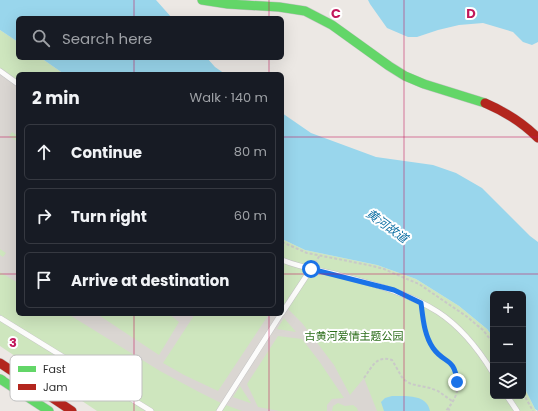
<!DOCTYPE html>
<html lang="en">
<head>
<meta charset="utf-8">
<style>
	:root { --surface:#171b24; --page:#242831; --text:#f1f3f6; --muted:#9ea1a6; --line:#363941 }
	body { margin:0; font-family:Poppins,"Noto Sans SC",sans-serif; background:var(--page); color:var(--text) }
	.controls { position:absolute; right:12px; bottom:12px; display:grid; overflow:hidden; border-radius:6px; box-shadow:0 4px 16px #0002 }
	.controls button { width:36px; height:36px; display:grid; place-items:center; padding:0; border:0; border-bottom:1px solid var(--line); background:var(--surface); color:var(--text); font:20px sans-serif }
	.stop { position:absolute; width:12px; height:12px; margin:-9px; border:3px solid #1a73e8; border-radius:50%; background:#fff }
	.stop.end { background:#1a73e8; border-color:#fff; box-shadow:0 1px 4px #0008 }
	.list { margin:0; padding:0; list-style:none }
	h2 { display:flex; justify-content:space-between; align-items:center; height:52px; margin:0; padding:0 16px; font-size:17px }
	h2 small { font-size:13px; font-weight:400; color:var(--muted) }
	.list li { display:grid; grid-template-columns:26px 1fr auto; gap:12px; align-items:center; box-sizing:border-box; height:56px; margin:0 8px 8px; padding:0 8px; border:1px solid var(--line); border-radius:6px }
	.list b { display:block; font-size:15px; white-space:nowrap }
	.list em { font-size:13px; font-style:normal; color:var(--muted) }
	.icon { flex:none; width:22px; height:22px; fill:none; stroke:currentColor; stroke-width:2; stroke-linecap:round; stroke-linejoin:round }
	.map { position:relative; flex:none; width:538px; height:411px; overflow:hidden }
	.search { position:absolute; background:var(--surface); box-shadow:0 4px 16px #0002; left:16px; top:16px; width:268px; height:44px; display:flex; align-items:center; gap:10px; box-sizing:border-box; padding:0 14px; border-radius:6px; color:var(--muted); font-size:15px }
	.panel { position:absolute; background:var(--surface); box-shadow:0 4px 16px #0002; left:16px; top:72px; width:268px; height:244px; border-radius:6px }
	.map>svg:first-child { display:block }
	.green { fill:#cee6be }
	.plaza { fill:#dad6d2; fill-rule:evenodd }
	.water { fill:#99d6ec }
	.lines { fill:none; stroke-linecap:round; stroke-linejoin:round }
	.lane-casing { stroke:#c5c4c5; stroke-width:6 }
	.fast-casing { stroke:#c5c4c5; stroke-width:10 }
	.jam-casing { stroke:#c5c4c5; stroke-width:10 }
	.path { stroke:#c9c9c8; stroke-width:2; stroke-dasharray:3 2; stroke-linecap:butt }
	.lane { stroke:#fcfcfb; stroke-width:5 }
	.fast { stroke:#63d668; stroke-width:9 }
	.jam { stroke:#b3261e; stroke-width:9 }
	.route { stroke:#1a73e8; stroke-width:5 }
	.grid { fill:none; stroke:#c2185b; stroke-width:1; stroke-opacity:0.55 }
	.labels { text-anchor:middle; stroke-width:4; stroke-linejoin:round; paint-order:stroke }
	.park-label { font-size:11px; fill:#2c6e1b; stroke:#fff }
	.water-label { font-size:12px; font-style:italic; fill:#0d6fa3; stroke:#fff }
	.key { fill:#fff; stroke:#c0c0c0; stroke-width:1 }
	.key-label { font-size:11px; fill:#2e2e2e }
	.grid-label { font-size:13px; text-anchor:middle; font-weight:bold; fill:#c2185b; stroke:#fff; stroke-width:4; stroke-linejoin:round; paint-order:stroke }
</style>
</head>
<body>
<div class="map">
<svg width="538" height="411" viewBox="0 0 538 411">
	<rect width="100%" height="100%" fill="#ece8e4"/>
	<path class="green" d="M 0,30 L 18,42 L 18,58 L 41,58 L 64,74 L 18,74 L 18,314 L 282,314 L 282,239 L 305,250 L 377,265 L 416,279 L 459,306 L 487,329 L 493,337 L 493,396 L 523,396 L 523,385 L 536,411 L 97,411 L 0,346 Z"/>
	<g class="plaza">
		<path d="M 0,71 L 18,84 L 18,122 L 17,124 L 18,125 L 18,136 L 12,132 L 9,136 L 18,142 L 18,283 L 0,272 L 0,255 L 3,257 L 6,253 L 0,249 Z"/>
		<path d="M 282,303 L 302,323 L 334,365 L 350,395 L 364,378 L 377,411 L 358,411 L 357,408 L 353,405 L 345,406 L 338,403 L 333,406 L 332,411 L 327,411 L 327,405 L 332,399 L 344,398 L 319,361 L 302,339 L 278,336 L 247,384 L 258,407 L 279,411 L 242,411 L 223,404 L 199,392 L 160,371 L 68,314 L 97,314 L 159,355 L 179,322 L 169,314 L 195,314 L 163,363 L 184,375 L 218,391 L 269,314 L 282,314 ZM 284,318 L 296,332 L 277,329 ZM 240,386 L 251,403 L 250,403 L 233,397 Z"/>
	</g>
	<g class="water">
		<path d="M 0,0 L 156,0 L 172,18 L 18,18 L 18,42 L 0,30 Z"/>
		<path d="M 368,0 L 538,0 L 538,42 L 532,45 L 523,42 L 513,32 L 483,23 L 459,25 L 438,30 L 417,37 L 408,37 L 387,28 L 370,4 Z"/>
		<path d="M 41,58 L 207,58 L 215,67 L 225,74 L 64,74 Z"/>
		<path d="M 282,113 L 311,133 L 376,157 L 433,165 L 456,173 L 482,188 L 530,236 L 538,242 L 538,411 L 535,409 L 523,385 L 523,294 L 493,294 L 493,337 L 487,329 L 459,306 L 416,279 L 377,265 L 305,250 L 282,239 Z"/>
		<path d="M 392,396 C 406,396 427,394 430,411 L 384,411 L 381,402 L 385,398 Z"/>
	</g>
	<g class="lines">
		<defs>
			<g id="lane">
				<path d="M 0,71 L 18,84"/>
				<path d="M 282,260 C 299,267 317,270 335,274 C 370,283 407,292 438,312 C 461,327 479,350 493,373"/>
				<path d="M 282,313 L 311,269"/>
				<path d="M 0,318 L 151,411"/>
				<path d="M 507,396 L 517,411"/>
				<path d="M 219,411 L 281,314"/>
			</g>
			<g id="fast">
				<path d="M 202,0 L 228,4 L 279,7 L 305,11 L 332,25 L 389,66 L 405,76 L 424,84 L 485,103"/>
				<path d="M 0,379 L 49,411"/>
				<path d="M 0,379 L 2,380"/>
			</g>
			<g id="jam">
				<path d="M 485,103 C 506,112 522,122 538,138"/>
				<path d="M 0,363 L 72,411"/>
			</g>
		</defs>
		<use href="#lane" class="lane-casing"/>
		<use href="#fast" class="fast-casing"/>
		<use href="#jam" class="jam-casing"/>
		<g class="path">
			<path d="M 282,242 L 307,253 L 368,265 L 384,269 L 407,279 L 419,284 L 466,316 L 483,330 L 493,343"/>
			<path d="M 315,263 L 320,255"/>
			<path d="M 422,312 C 424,324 425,336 433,347 C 438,355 448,358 453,365 C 460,375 459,392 453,401 C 451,405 448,408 446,411"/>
			<path d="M 364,378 C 372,367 376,355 392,360 L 403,379 L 411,384 L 430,388 L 438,391 L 452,401"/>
			<path d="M 523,393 L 533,411"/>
			<path d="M 448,408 L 450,411"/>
		</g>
		<use href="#lane" class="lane"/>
		<use href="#fast" class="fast"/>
		<use href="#jam" class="jam"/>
	</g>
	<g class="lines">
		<path class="route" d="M 311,269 L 394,290 L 421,303 C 423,318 424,335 433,348 C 444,364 455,357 457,382"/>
	</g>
	<path class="grid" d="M 134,0 L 134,18M 269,0 L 269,18M 404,0 L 404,411M 134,58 L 134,74M 269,58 L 269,74M 0,137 L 18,137M 282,137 L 538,137M 0,274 L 18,274M 282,274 L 538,274M 134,314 L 134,411M 269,314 L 269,411"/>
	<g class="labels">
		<g class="park-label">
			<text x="354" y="340">古黄河爱情主题公园</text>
		</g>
		<g class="water-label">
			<text transform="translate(387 226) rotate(36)" y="4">黄河故道</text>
		</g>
	</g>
	<rect x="10" y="355" width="132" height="46" rx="6" class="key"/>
	<rect x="18" y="366" width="18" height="6" fill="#63d668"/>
	<rect x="18" y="384" width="18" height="6" fill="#b3261e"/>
	<g class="key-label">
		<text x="43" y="373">Fast</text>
		<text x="43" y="391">Jam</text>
	</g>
	<g class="grid-label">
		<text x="336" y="18">C</text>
		<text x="471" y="18">D</text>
		<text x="13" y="347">3</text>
	</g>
</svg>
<div class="controls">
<button>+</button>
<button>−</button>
<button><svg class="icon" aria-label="layers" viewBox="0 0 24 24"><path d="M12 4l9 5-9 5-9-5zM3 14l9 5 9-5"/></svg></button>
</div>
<div class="stop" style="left:311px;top:269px"></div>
<div class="stop end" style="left:457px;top:382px"></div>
<div class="search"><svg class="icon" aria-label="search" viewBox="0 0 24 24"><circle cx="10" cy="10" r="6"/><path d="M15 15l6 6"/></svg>Search here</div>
<section class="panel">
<h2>2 min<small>Walk · 140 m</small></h2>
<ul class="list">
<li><svg class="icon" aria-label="ahead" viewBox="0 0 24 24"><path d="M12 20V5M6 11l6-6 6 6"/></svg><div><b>Continue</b></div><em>80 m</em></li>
<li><svg class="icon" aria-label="right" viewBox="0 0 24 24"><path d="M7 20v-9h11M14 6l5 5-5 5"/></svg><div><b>Turn right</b></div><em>60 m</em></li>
<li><svg class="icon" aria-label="arrive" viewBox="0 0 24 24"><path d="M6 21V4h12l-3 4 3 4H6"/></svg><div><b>Arrive at destination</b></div></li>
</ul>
</section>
</div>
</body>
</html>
